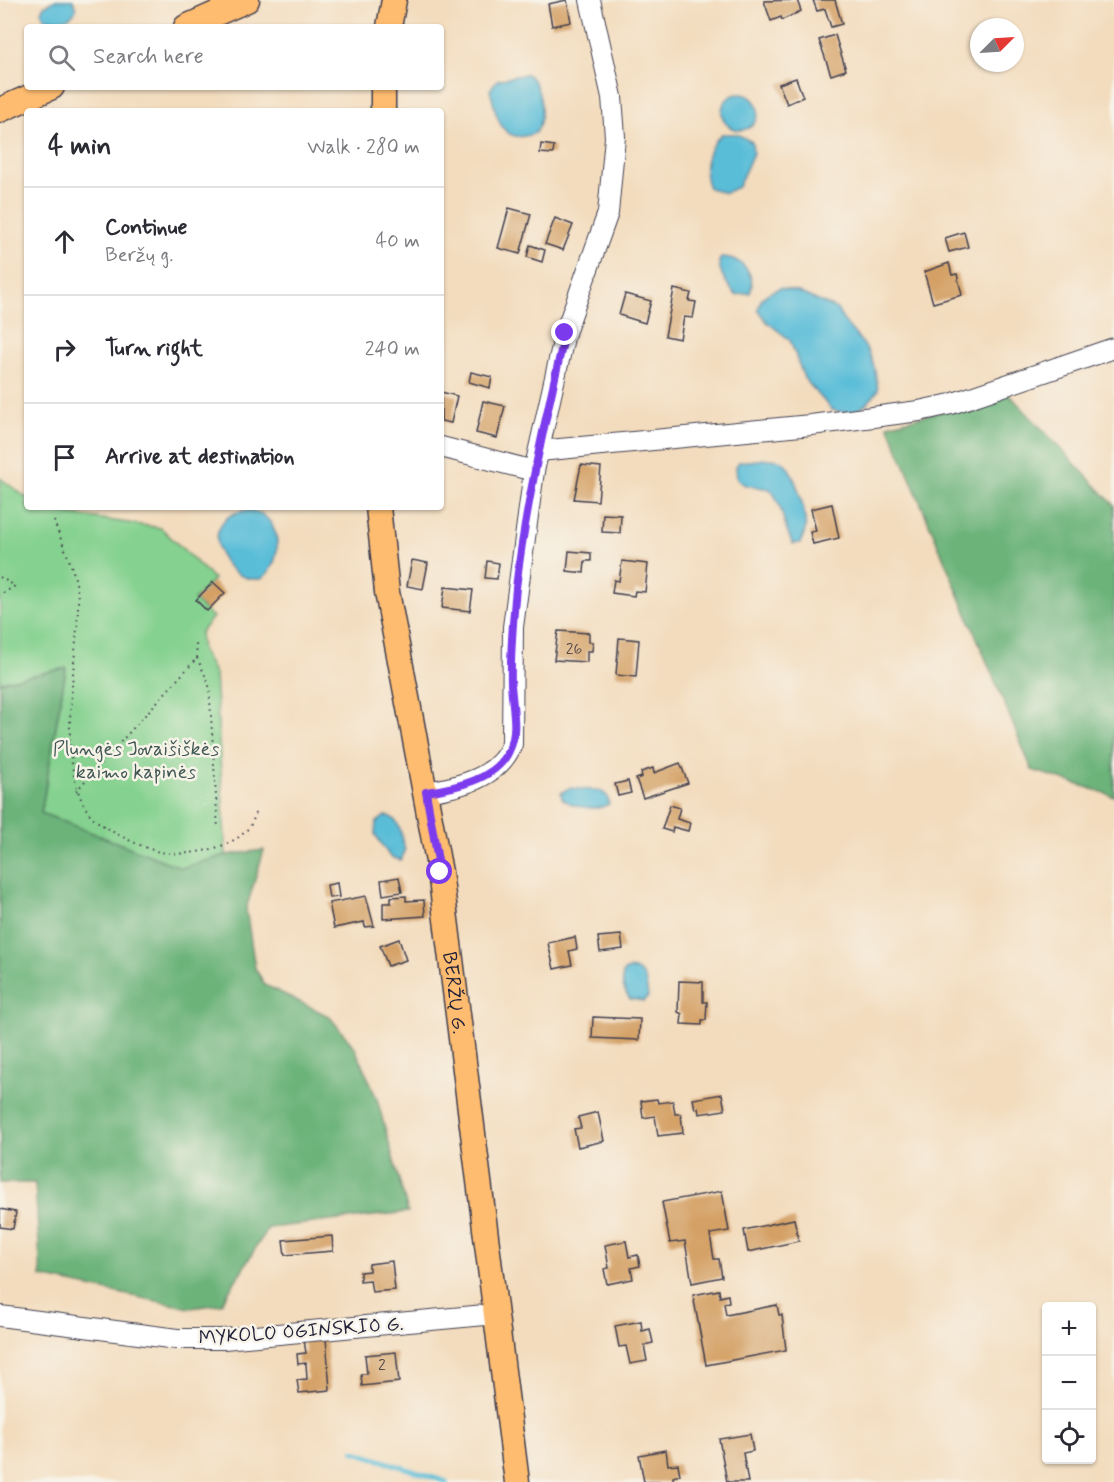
<!DOCTYPE html>
<html lang="en">
<head>
<meta charset="utf-8">
<style>
	:root { --surface:#fff; --page:#f2f2f3; --text:#2b2b33; --muted:#7c7c81; --line:#e1e1e2 }
	body { margin:0; font-family:Mynerve,sans-serif; background:var(--page); color:var(--text) }
	.controls { position:absolute; right:18px; bottom:18px; display:grid; overflow:hidden; border-radius:6px; box-shadow:0 2px 4px #0004 }
	.controls button { width:54px; height:54px; display:grid; place-items:center; padding:0; border:0; border-bottom:2px solid var(--line); background:var(--surface); color:var(--text); font:30px sans-serif }
	.compass { position:absolute; left:970px; top:18px; width:54px; height:54px; border-radius:50%; background:var(--surface); box-shadow:0 2px 4px #0004; rotate:66deg }
	.stop { position:absolute; width:18px; height:18px; margin:-14px; border:4px solid #7c3aed; border-radius:50%; background:#fff }
	.stop.end { background:#7c3aed; border-color:#fff; box-shadow:0 2px 6px #0008 }
	.list { margin:0; padding:0; list-style:none }
	h2 { display:flex; justify-content:space-between; align-items:center; height:78px; margin:0; padding:0 24px; font-size:26px }
	h2 small { font-size:20px; font-weight:400; color:var(--muted) }
	.list li { display:grid; grid-template-columns:39px 1fr auto; gap:18px; align-items:center; box-sizing:border-box; height:108px; padding:0 24px; border-top:2px solid var(--line) }
	.list b { display:block; font-size:22px; white-space:nowrap }
	.list p { margin:0; font-size:20px; white-space:nowrap; color:var(--muted) }
	.list em { font-size:20px; font-style:normal; color:var(--muted) }
	.icon { flex:none; width:33px; height:33px; fill:none; stroke:currentColor; stroke-width:2; stroke-linecap:round; stroke-linejoin:round }
	.map { position:relative; flex:none; width:1114px; height:1482px; overflow:hidden }
	.search { position:absolute; background:var(--surface); box-shadow:0 2px 4px #0004; left:24px; top:24px; width:420px; height:66px; display:flex; align-items:center; gap:15px; box-sizing:border-box; padding:0 21px; border-radius:6px; color:var(--muted); font-size:22px }
	.panel { position:absolute; background:var(--surface); box-shadow:0 2px 4px #0004; left:24px; top:108px; width:420px; height:402px; border-radius:6px }
	.map>svg:first-child { display:block }
	.green { fill:#85d18f; stroke:#547a65; stroke-width:1.5 }
	.forest { fill:#6cb37a; stroke:#476a5a; stroke-width:1.5 }
	.water { fill:#5abdd8; stroke:#3e708a; stroke-width:1.5 }
	.lines { fill:none; stroke-linecap:round; stroke-linejoin:round }
	.stream { stroke:#5abdd8; stroke-width:4.5 }
	.building { fill:#d4a065 }
	.minor-casing { stroke:#413e4e; stroke-width:22 }
	.major-casing { stroke:#413e4e; stroke-width:27 }
	.path { stroke:#413e4e; stroke-width:2; stroke-dasharray:1.5 4.5; stroke-linecap:butt }
	.minor { stroke:#fff; stroke-width:20 }
	.major { stroke:#febc70; stroke-width:24 }
	.route { stroke:#7c3aed; stroke-width:8 }
	.labels { text-anchor:middle; stroke-width:5; stroke-linejoin:round; paint-order:stroke }
	.number-label { font-size:16px; fill:#4e4246 }
	.park-label { font-size:20px; fill:#405754; stroke:#f7f3e8 }
	.street-label { font-size:20px; fill:#22223b; stroke:#f7f3e8 }
</style>
</head>
<body>
<div class="map">
<svg width="1114" height="1482" viewBox="0 0 1114 1482">
	<rect width="100%" height="100%" fill="#f7f3e8"/>
	<filter id="ink" filterUnits="userSpaceOnUse"><feTurbulence type="fractalNoise" baseFrequency=".0167" numOctaves="2"/><feDisplacementMap in="SourceGraphic" scale="12" xChannelSelector="R" yChannelSelector="G"/><feConvolveMatrix kernelMatrix="1 2 1 2 8 2 1 2 1" color-interpolation-filters="sRGB"/></filter>
	<filter id="wash" filterUnits="userSpaceOnUse"><feTurbulence type="fractalNoise" baseFrequency=".008" numOctaves="4" result="noise"/><feDisplacementMap in="SourceGraphic" scale="24" xChannelSelector="R" yChannelSelector="G"/><feGaussianBlur stdDeviation="1.35" result="paint"/><feColorMatrix in="noise" values="0 0 0 0 0 0 0 0 0 0 0 0 0 0 0 0 0 1.4 0 .05"/><feComposite in="paint" operator="in"/></filter>
	<g filter="url(#wash)">
		<rect width="100%" height="100%" fill="#f3dcbd"/>
		<path class="green" d="M 0,478 L 27,498 L 27,507 L 50,507 L 69,514 L 161,528 L 214,579 L 194,600 L 213,617 L 200,633 L 202,651 L 215,674 L 226,855 L 182,868 L 41,813 L 66,669 L 0,682 Z"/>
		<g class="forest">
			<path d="M 1005,390 L 1114,505 L 1114,796 L 1032,770 L 888,425 L 942,411 Z"/>
			<path d="M 66,668 L 41,813 L 182,868 L 226,855 L 264,850 L 246,909 L 255,968 L 265,985 L 329,1016 L 355,1048 L 377,1099 L 408,1212 L 268,1228 L 221,1304 L 190,1308 L 41,1277 L 35,1183 L 0,1183 L 0,682 Z"/>
		</g>
		<g class="water">
			<path d="M 56,0 L 73,0 L 76,10 C 70,21 55,22 44,18 L 41,11 L 44,6 Z"/>
			<path d="M 526,74 C 542,82 546,120 535,133 C 500,147 497,116 490,90 L 497,80 Z"/>
			<circle cx="740" cy="112" r="18"/>
			<path d="M 722,134 L 737,134 L 752,142 L 753,153 L 738,187 L 725,193 L 709,188 C 701,170 707,146 722,134 Z"/>
			<path d="M 722,257 C 741,257 757,275 750,293 L 736,295 C 727,284 720,276 719,261 Z"/>
			<path d="M 780,288 L 798,292 L 837,309 C 843,323 851,329 860,340 C 873,355 876,372 878,390 C 866,408 853,417 832,410 L 804,378 L 790,340 L 767,322 L 758,310 C 760,296 767,293 780,288 Z"/>
			<path d="M 767,459 C 771,459 777,459 781,461 C 794,466 808,517 805,530 C 804,535 802,539 800,543 L 793,544 C 783,527 783,504 770,489 L 745,485 L 737,479 L 736,467 L 739,462 Z"/>
			<path d="M 249,510 C 253,511 260,513 263,515 C 283,529 281,566 261,579 C 217,583 195,515 249,510 Z"/>
			<path d="M 569,788 L 601,791 L 607,796 L 609,804 C 597,812 572,807 562,798 L 561,793 Z"/>
			<path d="M 385,816 C 401,816 402,839 405,851 L 401,860 L 390,857 L 375,834 L 376,823 Z"/>
			<path d="M 630,969 C 647,971 646,982 648,997 L 644,1001 L 630,999 C 624,991 620,981 624,971 Z"/>
		</g>
		<g class="lines">
			<path class="stream" d="M 353,1451 L 447,1482"/>
		</g>
		<g id="blocks">
			<g class="building">
				<path d="M 567,0 L 571,22 L 552,26 L 548,4 Z"/>
				<path d="M 797,0 L 801,11 L 782,20 L 781,17 L 771,21 L 764,1 Z"/>
				<path d="M 813,0 L 835,0 L 842,24 L 831,27 L 825,9 L 817,11 Z"/>
				<path d="M 835,35 L 846,70 L 831,75 L 819,40 Z"/>
				<path d="M 796,78 L 803,97 L 787,104 L 779,84 Z"/>
				<path d="M 541,144 L 554,146 L 553,154 L 540,153 Z"/>
				<path d="M 509,208 L 531,214 L 520,254 L 498,248 Z"/>
				<path d="M 555,218 L 573,225 L 563,250 L 545,244 Z"/>
				<path d="M 964,232 L 968,247 L 949,252 L 945,238 Z"/>
				<path d="M 530,245 L 545,250 L 542,262 L 527,257 Z"/>
				<path d="M 949,263 L 952,275 L 957,274 L 962,295 L 933,303 L 924,272 Z"/>
				<path d="M 674,289 L 691,293 L 689,301 L 696,302 L 693,318 L 684,317 L 680,339 L 665,336 Z"/>
				<path d="M 625,294 L 651,301 L 645,323 L 619,315 Z"/>
				<path d="M 471,372 L 492,377 L 490,388 L 469,382 Z"/>
				<path d="M 441,392 L 457,396 L 451,423 L 441,421 Z"/>
				<path d="M 483,401 L 505,406 L 497,438 L 476,433 Z"/>
				<path d="M 581,465 L 601,467 L 598,501 L 574,499 Z"/>
				<path d="M 832,504 L 839,538 L 813,544 L 810,532 L 816,531 L 811,509 Z"/>
				<path d="M 603,514 L 621,515 L 620,533 L 602,532 Z"/>
				<path d="M 569,551 L 591,553 L 591,561 L 585,561 L 584,573 L 567,571 Z"/>
				<path d="M 412,560 L 428,563 L 423,589 L 407,586 Z"/>
				<path d="M 487,561 L 499,563 L 497,579 L 485,578 Z"/>
				<path d="M 622,561 L 648,564 L 645,592 L 635,591 L 634,596 L 612,593 L 614,580 L 619,581 Z"/>
				<path d="M 213,582 L 225,593 L 207,611 L 196,600 Z"/>
				<path d="M 445,587 L 473,590 L 470,611 L 442,608 Z"/>
				<path d="M 558,631 L 589,633 L 589,642 L 593,642 L 592,651 L 587,651 L 587,662 L 554,660 Z"/>
				<path d="M 619,638 L 639,640 L 636,677 L 616,675 Z"/>
				<path d="M 680,763 L 688,783 L 643,798 L 636,779 L 642,777 L 641,772 L 653,768 L 654,773 Z"/>
				<path d="M 628,781 L 631,793 L 618,796 L 615,784 Z"/>
				<path d="M 670,805 L 680,808 L 677,819 L 690,823 L 688,831 L 673,827 L 672,832 L 662,829 Z"/>
				<path d="M 399,877 L 402,892 L 383,895 L 381,880 Z"/>
				<path d="M 337,883 L 339,897 L 329,898 L 327,885 Z"/>
				<path d="M 366,896 L 374,926 L 365,927 L 364,922 L 334,928 L 329,903 Z"/>
				<path d="M 406,896 L 406,901 L 424,900 L 425,916 L 383,919 L 383,903 L 391,903 L 391,897 Z"/>
				<path d="M 621,935 L 623,949 L 600,952 L 598,937 Z"/>
				<path d="M 575,937 L 577,949 L 569,951 L 572,965 L 554,969 L 548,943 Z"/>
				<path d="M 399,939 L 406,960 L 388,966 L 380,946 Z"/>
				<path d="M 679,981 L 703,982 L 703,1002 L 707,1002 L 706,1020 L 702,1020 L 702,1025 L 681,1024 L 682,1014 L 678,1012 Z"/>
				<path d="M 593,1017 L 640,1019 L 639,1040 L 592,1038 Z"/>
				<path d="M 722,1094 L 725,1110 L 699,1114 L 698,1108 L 695,1109 L 693,1099 Z"/>
				<path d="M 657,1099 L 658,1103 L 673,1101 L 675,1114 L 681,1114 L 683,1133 L 658,1136 L 655,1116 L 643,1118 L 641,1101 Z"/>
				<path d="M 598,1112 L 604,1141 L 578,1147 L 574,1129 L 581,1128 L 578,1117 Z"/>
				<path d="M 722,1191 L 729,1231 L 710,1234 L 714,1259 L 719,1259 L 722,1277 L 692,1283 L 685,1241 L 670,1243 L 662,1202 Z"/>
				<path d="M 0,1209 L 16,1212 L 13,1229 L 0,1227 Z"/>
				<path d="M 794,1219 L 799,1241 L 748,1252 L 744,1230 Z"/>
				<path d="M 332,1236 L 333,1251 L 285,1255 L 283,1240 Z"/>
				<path d="M 626,1241 L 629,1257 L 638,1255 L 640,1266 L 631,1268 L 633,1279 L 607,1284 L 604,1269 L 609,1268 L 605,1245 Z"/>
				<path d="M 392,1261 L 395,1290 L 372,1292 L 370,1280 L 360,1281 L 360,1272 L 369,1271 L 369,1264 Z"/>
				<path d="M 719,1290 L 720,1297 L 728,1295 L 729,1302 L 724,1303 L 726,1315 L 777,1305 L 779,1315 L 782,1315 L 786,1350 L 706,1365 L 693,1295 Z"/>
				<path d="M 641,1321 L 642,1331 L 650,1329 L 653,1343 L 644,1345 L 647,1361 L 630,1364 L 626,1346 L 619,1347 L 615,1326 Z"/>
				<path d="M 326,1338 L 330,1390 L 299,1393 L 297,1380 L 307,1379 L 306,1363 L 298,1364 L 297,1354 L 306,1353 L 304,1340 Z"/>
				<path d="M 396,1352 L 399,1382 L 362,1386 L 361,1374 L 367,1374 L 365,1355 Z"/>
				<path d="M 750,1434 L 753,1451 L 743,1453 L 748,1482 L 727,1482 L 719,1439 Z"/>
				<path d="M 666,1450 L 668,1465 L 678,1464 L 680,1475 L 673,1477 L 673,1482 L 644,1482 L 639,1455 Z"/>
			</g>
		</g>
	</g>
	<g filter="url(#ink)">
		<use href="#blocks" fill-opacity="0" stroke="#413e4e" stroke-width="1.5"/>
		<g class="lines">
			<defs>
				<g id="minor">
					<path d="M 441,447 L 534,471"/>
					<path d="M 539,451 L 811,425 L 919,411 L 951,404 L 1114,348"/>
					<path d="M 426,792 C 459,787 499,778 512,744 L 513,627 L 534,471 L 565,333 L 608,213 L 615,137 L 612,97 L 590,0"/>
					<path d="M 0,1316 L 177,1339 L 224,1339 L 496,1314"/>
				</g>
				<g id="major">
					<path d="M 186,27 L 247,0"/>
					<path d="M 389,27 L 394,0"/>
					<path d="M 0,110 L 52,87"/>
					<path d="M 383,111 L 383,87"/>
					<path id="s1" d="M 378,507 L 387,592 L 440,872 L 517,1482"/>
				</g>
			</defs>
			<use href="#minor" class="minor-casing"/>
			<use href="#major" class="major-casing"/>
			<g class="path">
				<path d="M 54,521 C 63,547 79,576 78,604 C 78,662 54,764 89,813 C 100,828 137,845 156,851 C 184,859 252,848 255,812"/>
				<path d="M 0,577 L 15,586 L 0,595"/>
				<path d="M 197,658 L 209,684 L 218,829"/>
				<path d="M 76,791 L 197,658 L 196,644"/>
			</g>
			<use href="#minor" class="minor"/>
			<use href="#major" class="major"/>
		</g>
	</g>
	<g class="lines" filter="url(#ink)">
		<path class="route" d="M 440,872 L 426,792 C 454,788 496,780 509,751 C 519,732 512,705 511,684 C 510,652 513,620 516,588 C 526,502 546,418 565,333"/>
	</g>
	<g class="labels">
		<g class="number-label">
			<text x="574" y="654">26</text>
			<text x="382" y="1370">2</text>
		</g>
		<g class="park-label">
			<text x="136" y="755">Plungės Jovaišiškės<tspan x="136" dy="23">kaimo kapinės</tspan></text>
		</g>
		<g class="street-label">
			<text dy="7" stroke="none"><textPath href="#s1" startOffset="492">BERŽŲ G.</textPath></text>
			<text transform="translate(301 1330) rotate(-4)" y="7">MYKOLO OGINSKIO G.</text>
		</g>
	</g>
</svg>
<div class="controls">
<button>+</button>
<button>−</button>
<button><svg class="icon" aria-label="locate" viewBox="0 0 24 24"><circle cx="12" cy="12" r="6"/><path d="M12 2v4M12 18v4M2 12h4M18 12h4"/></svg></button>
</div>
<svg class="compass" viewBox="-18 -18 36 36"><path d="M0-13l5 13h-10z" fill="#e53935"/><path d="M0 13l5-13h-10z" fill="#7c7c81"/></svg>
<div class="stop" style="left:440px;top:872px"></div>
<div class="stop end" style="left:565px;top:333px"></div>
<div class="search"><svg class="icon" aria-label="search" viewBox="0 0 24 24"><circle cx="10" cy="10" r="6"/><path d="M15 15l6 6"/></svg>Search here</div>
<section class="panel">
<h2>4 min<small>Walk · 280 m</small></h2>
<ul class="list">
<li><svg class="icon" aria-label="ahead" viewBox="0 0 24 24"><path d="M12 20V5M6 11l6-6 6 6"/></svg><div><b>Continue</b><p>Beržų g.</p></div><em>40 m</em></li>
<li><svg class="icon" aria-label="right" viewBox="0 0 24 24"><path d="M7 20v-9h11M14 6l5 5-5 5"/></svg><div><b>Turn right</b></div><em>240 m</em></li>
<li><svg class="icon" aria-label="arrive" viewBox="0 0 24 24"><path d="M6 21V4h12l-3 4 3 4H6"/></svg><div><b>Arrive at destination</b></div></li>
</ul>
</section>
</div>
</body>
</html>
